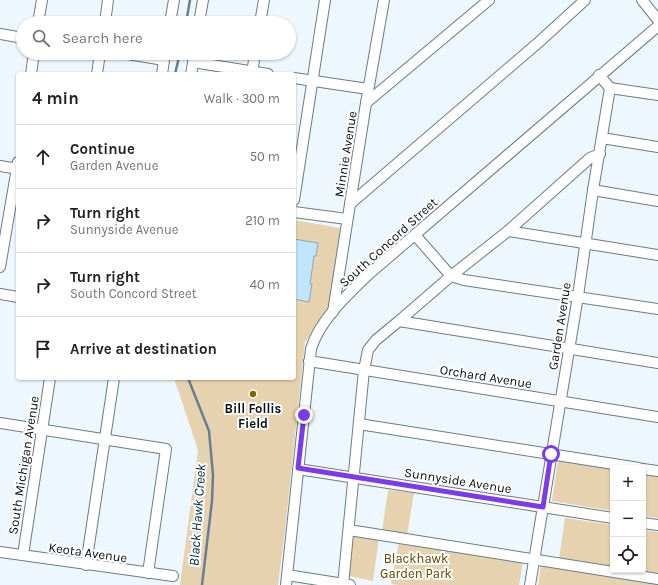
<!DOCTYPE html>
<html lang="en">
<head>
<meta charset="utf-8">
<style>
	:root { --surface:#fff; --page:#f2f2f2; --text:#202124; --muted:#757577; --line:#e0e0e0 }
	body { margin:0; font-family:Karla,sans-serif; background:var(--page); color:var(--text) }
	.controls { position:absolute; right:12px; bottom:12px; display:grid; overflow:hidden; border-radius:4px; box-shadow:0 1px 3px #0004 }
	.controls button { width:36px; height:36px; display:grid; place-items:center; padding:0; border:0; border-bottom:1px solid var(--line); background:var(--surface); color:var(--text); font:20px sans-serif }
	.stop { position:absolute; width:12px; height:12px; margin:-9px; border:3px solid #7c3aed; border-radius:50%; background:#fff }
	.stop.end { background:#7c3aed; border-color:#fff; box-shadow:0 1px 4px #0008 }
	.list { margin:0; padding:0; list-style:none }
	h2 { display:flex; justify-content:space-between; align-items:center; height:52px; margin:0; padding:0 16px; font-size:17px }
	h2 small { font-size:13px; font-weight:400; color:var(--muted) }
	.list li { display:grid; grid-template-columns:26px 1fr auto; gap:12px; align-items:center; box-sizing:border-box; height:64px; padding:0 16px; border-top:1px solid var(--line) }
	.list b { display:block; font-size:15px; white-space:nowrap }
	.list p { margin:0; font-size:13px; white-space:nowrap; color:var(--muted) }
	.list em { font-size:13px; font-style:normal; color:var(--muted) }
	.icon { flex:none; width:22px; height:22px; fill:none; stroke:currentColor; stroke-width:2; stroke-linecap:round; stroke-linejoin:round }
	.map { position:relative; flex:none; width:658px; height:585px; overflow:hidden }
	.search { position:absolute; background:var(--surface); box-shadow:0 1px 3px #0004; left:16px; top:16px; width:280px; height:44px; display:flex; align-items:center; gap:10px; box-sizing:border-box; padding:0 14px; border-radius:22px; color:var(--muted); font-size:15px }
	.panel { position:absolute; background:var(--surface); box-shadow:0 1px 3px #0004; left:16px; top:72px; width:280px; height:308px; border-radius:4px }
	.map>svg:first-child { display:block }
	.green { fill:#e6d2ae }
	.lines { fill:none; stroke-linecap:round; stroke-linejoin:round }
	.stream { stroke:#658094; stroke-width:2.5 }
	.building { fill:#c0e5ff; stroke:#8fa5b4 }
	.minor-casing { stroke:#687d8a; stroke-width:12 }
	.minor { stroke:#fff; stroke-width:10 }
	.route { stroke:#7c3aed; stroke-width:5 }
	.poi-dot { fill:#886100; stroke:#fff; stroke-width:1.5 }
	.labels { text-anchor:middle; stroke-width:4; stroke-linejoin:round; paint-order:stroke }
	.street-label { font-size:13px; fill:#060d12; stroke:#fff }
	.poi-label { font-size:13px; font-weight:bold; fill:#060d12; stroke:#fff }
	.park-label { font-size:13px; fill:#614604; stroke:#fff }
	.water-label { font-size:14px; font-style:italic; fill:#002e47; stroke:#fff }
</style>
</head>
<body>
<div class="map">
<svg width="658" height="585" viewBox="0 0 658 585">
	<rect width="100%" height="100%" fill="#eef7fd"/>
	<g class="green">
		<path d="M 294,220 L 340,228 L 329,311 L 305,342 L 285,530 L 278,585 L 180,585 L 198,450 L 174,378 L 294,378 Z"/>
		<path d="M 558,460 L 613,468 L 613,511 L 552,501 Z"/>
		<path d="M 643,473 L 658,475 L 658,518 L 643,516 Z"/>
		<path d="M 388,490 L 414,493 L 407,535 L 382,531 Z"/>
		<path d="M 565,518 L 613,525 L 613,570 L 643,570 L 643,530 L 658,532 L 658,571 L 656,585 L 538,585 L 541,564 L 558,566 Z"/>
		<path d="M 353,535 L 379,538 L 373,581 L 349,576 Z"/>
		<path d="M 399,542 L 523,561 L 519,585 L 399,585 L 391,584 Z"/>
	</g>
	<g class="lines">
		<g class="stream">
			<path d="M 186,23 L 190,0"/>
			<path d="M 175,74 L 180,53"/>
			<path d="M 188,378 L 209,431 L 213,475 L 212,501 L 202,585"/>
		</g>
	</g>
	<path class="building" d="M 294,239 L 318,243 L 316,256 L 314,256 L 310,284 L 312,284 L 309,302 L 294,299 Z"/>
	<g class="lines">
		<defs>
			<g id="minor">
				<path d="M 642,0 L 658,20"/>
				<path d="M 38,23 L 42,0"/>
				<path d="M 105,23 L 108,0"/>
				<path d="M 170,23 L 174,0"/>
				<path d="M 199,23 L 203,0"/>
				<path d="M 260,23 L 264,0"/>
				<path d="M 0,34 L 23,38"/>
				<path d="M 122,53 L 164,60"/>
				<path d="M 193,62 L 268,74"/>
				<path d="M 31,74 L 34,53"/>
				<path d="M 97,74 L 100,53"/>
				<path d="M 162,74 L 165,53"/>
				<path d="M 191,74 L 195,53"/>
				<path d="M 252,74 L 255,53"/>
				<path d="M 294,78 L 368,89"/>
				<path d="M 610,88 L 658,95"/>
				<path d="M 366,103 L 489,0"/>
				<path d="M 602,138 L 658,147"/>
				<path d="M 0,166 L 18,169"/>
				<path d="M 593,190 L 658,201"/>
				<path d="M 294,200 L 325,0"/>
				<path d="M 350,204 L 539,42 L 585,0"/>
				<path d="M 294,212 L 347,219"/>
				<path d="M 508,231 L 658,255"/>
				<path d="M 415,235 L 451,276 L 464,280 L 658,309"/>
				<path d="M 0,267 L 18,162"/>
				<path d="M 0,294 L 18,297"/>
				<path d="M 333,312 L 366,103 L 384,0"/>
				<path d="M 399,321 L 451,276 L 508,231 L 590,158 L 600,154"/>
				<path d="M 309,361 L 658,417"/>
				<path d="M 0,423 L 166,449 L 148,573"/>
				<path d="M 359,424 L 639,468"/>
				<path d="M 298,469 L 613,518"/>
				<path d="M 643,469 L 658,471"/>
				<path d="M 643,523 L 658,525"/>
				<path d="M 349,530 L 658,579"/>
				<path d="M 0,552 L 173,576"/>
				<path d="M 23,555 L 50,378"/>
				<path d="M 86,565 L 114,378"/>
				<path d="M 287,575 L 350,585"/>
				<path d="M 286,585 L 311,349 C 319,321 348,294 369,274 L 658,26"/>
				<path d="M 343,585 L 364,370 L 368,350 L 376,340 L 399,321 L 658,363"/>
				<path d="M 530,585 L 578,296 L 593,190 L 610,88 L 599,75"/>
			</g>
		</defs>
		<use href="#minor" class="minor-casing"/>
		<use href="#minor" class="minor"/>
	</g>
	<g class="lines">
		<path class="route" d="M 304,415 L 298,468 L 543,507 L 551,454"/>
	</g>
	<circle class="poi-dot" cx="253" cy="394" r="4"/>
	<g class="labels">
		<g class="street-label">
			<text transform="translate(345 154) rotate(-81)" y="5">Minnie Avenue</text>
			<text transform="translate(388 242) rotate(-42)" y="5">South Concord Street</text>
			<text transform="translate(559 326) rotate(-81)" y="5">Garden Avenue</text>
			<text transform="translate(486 376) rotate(9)" y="5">Orchard Avenue</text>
			<text transform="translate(23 465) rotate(-81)" y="5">South Michigan Avenue</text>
			<text transform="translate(458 480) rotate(9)" y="5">Sunnyside Avenue</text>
			<text transform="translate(88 552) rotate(8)" y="5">Keota Avenue</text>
		</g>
		<g class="poi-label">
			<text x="253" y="413">Bill Follis<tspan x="253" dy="15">Field</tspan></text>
		</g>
		<g class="park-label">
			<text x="416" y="563">Blackhawk<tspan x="416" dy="15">Garden Park</tspan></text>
		</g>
		<g class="water-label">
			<text transform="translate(197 515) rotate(-86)" y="5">Black Hawk Creek</text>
		</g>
	</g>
</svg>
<div class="controls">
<button>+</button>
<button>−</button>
<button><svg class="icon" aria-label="locate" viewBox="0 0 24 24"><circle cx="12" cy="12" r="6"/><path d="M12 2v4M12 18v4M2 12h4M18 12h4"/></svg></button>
</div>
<div class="stop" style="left:551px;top:454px"></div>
<div class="stop end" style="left:304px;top:415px"></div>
<div class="search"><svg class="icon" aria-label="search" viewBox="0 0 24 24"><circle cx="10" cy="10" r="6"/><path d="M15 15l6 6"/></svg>Search here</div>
<section class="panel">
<h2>4 min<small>Walk · 300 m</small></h2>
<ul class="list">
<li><svg class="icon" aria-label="ahead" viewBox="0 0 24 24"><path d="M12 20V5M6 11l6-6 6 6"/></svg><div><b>Continue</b><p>Garden Avenue</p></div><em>50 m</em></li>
<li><svg class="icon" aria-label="right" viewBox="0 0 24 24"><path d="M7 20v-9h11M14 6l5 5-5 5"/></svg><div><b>Turn right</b><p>Sunnyside Avenue</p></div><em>210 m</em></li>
<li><svg class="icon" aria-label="right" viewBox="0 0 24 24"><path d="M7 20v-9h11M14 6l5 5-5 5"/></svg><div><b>Turn right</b><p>South Concord Street</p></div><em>40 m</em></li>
<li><svg class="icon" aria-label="arrive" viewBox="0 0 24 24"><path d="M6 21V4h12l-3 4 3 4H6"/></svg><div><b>Arrive at destination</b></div></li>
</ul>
</section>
</div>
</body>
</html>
